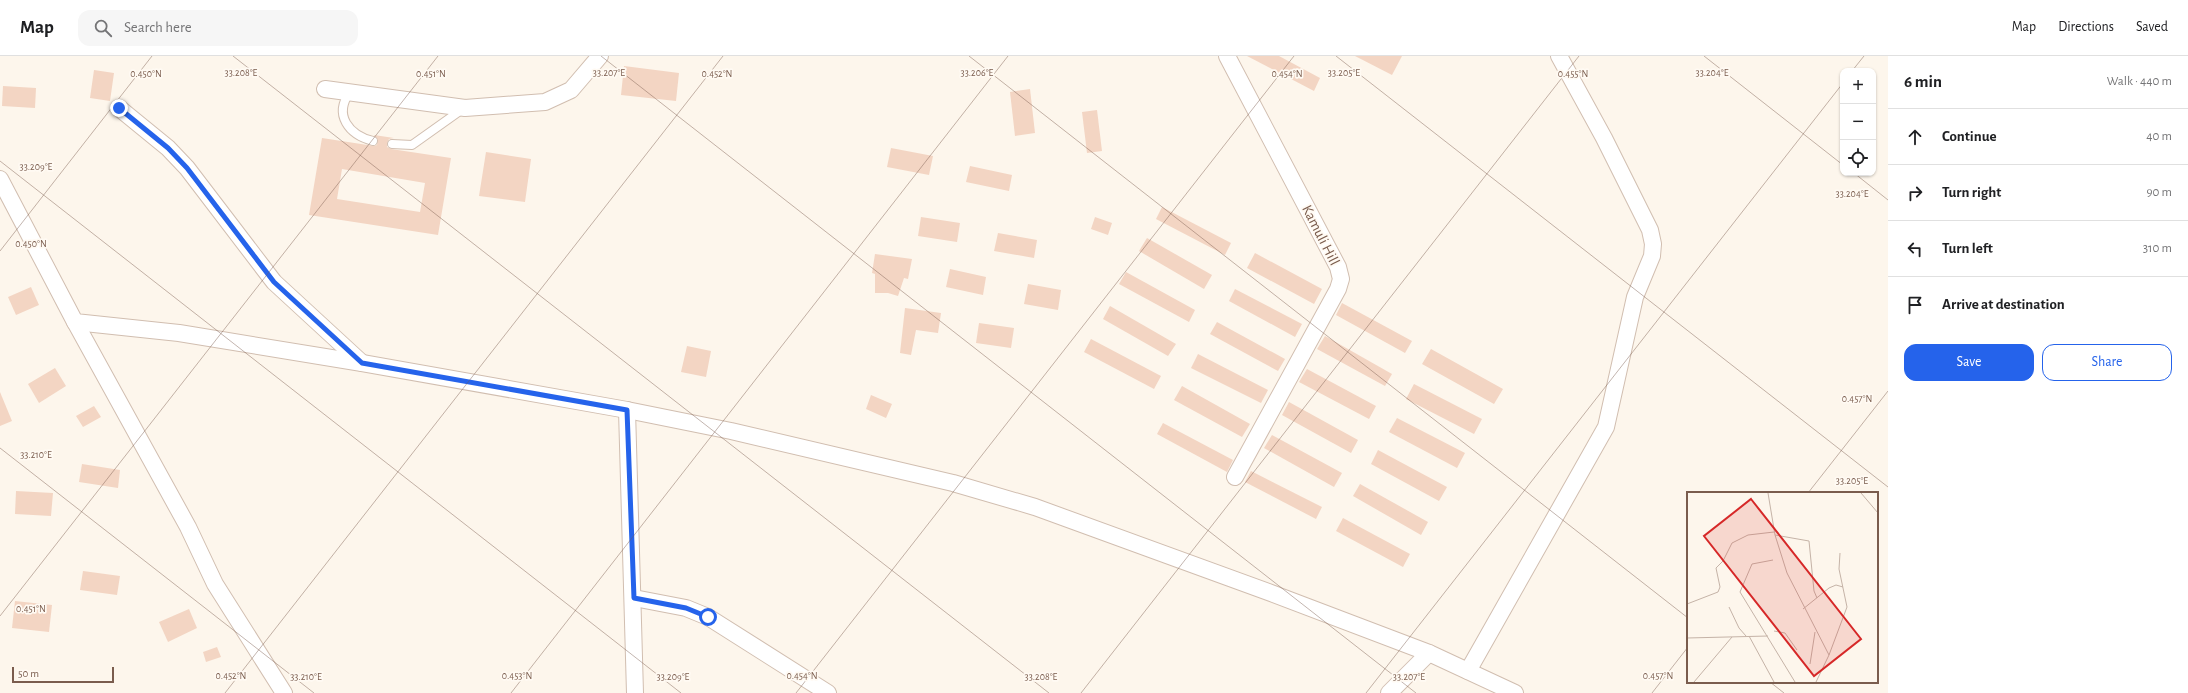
<!DOCTYPE html>
<html lang="en">
<head>
<meta charset="utf-8">
<style>
	:root { --surface:#fff; --page:#f6f6f6; --text:#202124; --muted:#757577; --line:#e0e0e0; --accent:#2563eb }
	body { margin:0; font-family:"Alegreya Sans",sans-serif; background:var(--page); color:var(--text) }
	.controls { position:absolute; right:12px; top:12px; display:grid; overflow:hidden; border-radius:8px; box-shadow:0 1px 3px #0004 }
	.controls button { width:36px; height:36px; display:grid; place-items:center; padding:0; border:0; border-bottom:1px solid var(--line); background:var(--surface); color:var(--text); font:20px sans-serif }
	.scale { position:absolute; left:12px; bottom:10px; width:102px; box-sizing:border-box; padding-left:4px; border:2px solid #7a5c4d; border-top:0; font-size:11px; line-height:14px; white-space:nowrap; color:#7a5c4d; -webkit-text-stroke:3px #fffaf3; paint-order:stroke }
	.stop { position:absolute; width:12px; height:12px; margin:-9px; border:3px solid #2563eb; border-radius:50%; background:#fff }
	.stop.end { background:#2563eb; border-color:#fff; box-shadow:0 1px 4px #0008 }
	.list { margin:0; padding:0; list-style:none }
	h2 { display:flex; justify-content:space-between; align-items:center; height:52px; margin:0; padding:0 16px; font-size:17px }
	h2 small { font-size:13px; font-weight:400; color:var(--muted) }
	.list li { display:grid; grid-template-columns:26px 1fr auto; gap:12px; align-items:center; box-sizing:border-box; height:56px; padding:0 16px; border-top:1px solid var(--line) }
	.list b { display:block; font-size:15px; white-space:nowrap }
	.list em { font-size:13px; font-style:normal; color:var(--muted) }
	.actions { display:flex; gap:8px; padding:12px 16px }
	.actions a { flex:1; padding:9px 0; border:1px solid var(--accent); border-radius:12px; text-align:center; font-size:14px; color:var(--accent) }
	.actions .main { background:var(--accent); color:#fff }
	.icon { flex:none; width:22px; height:22px; fill:none; stroke:currentColor; stroke-width:2; stroke-linecap:round; stroke-linejoin:round }
	.map { position:relative; flex:none; width:1888px; height:637px; overflow:hidden }
	header { display:flex; align-items:center; gap:24px; box-sizing:border-box; height:56px; padding:0 20px; background:var(--surface); border-bottom:1px solid var(--line) }
	header strong { font-size:19px }
	nav { display:flex; gap:22px; margin-inline-start:auto; font-size:14px }
	.search { width:280px; height:36px; background:var(--page); display:flex; align-items:center; gap:10px; box-sizing:border-box; padding:0 14px; border-radius:12px; color:var(--muted); font-size:15px }
	main { display:flex }
	aside { flex:1; background:var(--surface) }
	.map>svg:first-child { display:block }
	.building { fill:#f3d5c3; fill-rule:evenodd }
	.lines { fill:none; stroke-linecap:round; stroke-linejoin:round }
	.lane-casing { stroke:#d1beb0; stroke-width:10 }
	.street-casing { stroke:#d1beb0; stroke-width:18 }
	.lane { stroke:#fff; stroke-width:8 }
	.street { stroke:#fff; stroke-width:16 }
	.route { stroke:#2563eb; stroke-width:5 }
	.ticks { fill:none; stroke:#7a5c4d; stroke-width:1; stroke-opacity:0.45 }
	.labels { text-anchor:middle; stroke-width:3.5; stroke-linejoin:round; paint-order:stroke }
	.street-label { font-size:15px; fill:#7a5c4d; stroke:#fffaf3 }
	.inset-road { fill:none; stroke:#c5b3a7; stroke-width:1 }
	.view { fill:#d62828; fill-opacity:0.15; stroke:#d62828; stroke-width:2 }
	.inset-edge { fill:none; stroke:#7a5c4d; stroke-width:2 }
	.ticks-label { font-size:10px; text-anchor:middle; fill:#7a5c4d; stroke:#fffaf3; stroke-width:3.5; stroke-linejoin:round; paint-order:stroke }
</style>
</head>
<body>
<header>
<strong>Map</strong>
<div class="search"><svg class="icon" aria-label="search" viewBox="0 0 24 24"><circle cx="10" cy="10" r="6"/><path d="M15 15l6 6"/></svg>Search here</div>
<nav><a>Map</a><a>Directions</a><a>Saved</a></nav>
</header>
<main>
<div class="map">
<svg width="1888" height="637" viewBox="0 0 1888 637">
	<rect width="100%" height="100%" fill="#fdf6ec"/>
	<g class="building">
		<path d="M 1247,0 L 1279,0 L 1320,22 L 1314,35 Z"/>
		<path d="M 1355,0 L 1402,0 L 1392,19 Z"/>
		<path d="M 624,10 L 679,17 L 676,45 L 621,39 Z"/>
		<path d="M 94,14 L 114,17 L 110,45 L 90,42 Z"/>
		<path d="M 3,30 L 36,32 L 35,52 L 2,50 Z"/>
		<path d="M 1030,33 L 1035,77 L 1015,80 L 1010,36 Z"/>
		<path d="M 1097,54 L 1102,95 L 1087,97 L 1082,56 Z"/>
		<path d="M 374,79 L 394,82 L 389,83 L 387,87 L 387,91 L 391,93 L 451,102 L 438,179 L 309,159 L 322,82 L 374,90 L 377,89 L 378,84 ZM 342,113 L 425,127 L 420,156 L 337,143 Z"/>
		<path d="M 891,92 L 933,100 L 929,119 L 887,111 Z"/>
		<path d="M 486,96 L 531,103 L 525,146 L 479,140 Z"/>
		<path d="M 970,110 L 1012,119 L 1009,135 L 966,126 Z"/>
		<path d="M 1162,151 L 1231,187 L 1225,199 L 1156,163 Z"/>
		<path d="M 921,161 L 960,167 L 957,186 L 918,180 Z"/>
		<path d="M 1095,161 L 1112,167 L 1108,179 L 1091,173 Z"/>
		<path d="M 998,177 L 1037,184 L 1034,202 L 994,195 Z"/>
		<path d="M 1147,182 L 1212,219 L 1204,233 L 1139,195 Z"/>
		<path d="M 1255,197 L 1322,233 L 1314,248 L 1247,212 Z"/>
		<path d="M 875,198 L 912,203 L 908,223 L 904,222 L 898,240 L 888,237 L 875,237 L 875,218 L 872,217 Z"/>
		<path d="M 950,213 L 986,221 L 983,239 L 946,231 Z"/>
		<path d="M 1126,216 L 1195,254 L 1189,266 L 1119,228 Z"/>
		<path d="M 1028,228 L 1061,234 L 1058,254 L 1024,248 Z"/>
		<path d="M 31,231 L 39,249 L 16,259 L 8,241 Z"/>
		<path d="M 1235,233 L 1302,268 L 1295,281 L 1229,245 Z"/>
		<path d="M 1342,247 L 1412,285 L 1405,297 L 1336,259 Z"/>
		<path d="M 1110,250 L 1176,288 L 1168,300 L 1103,263 Z"/>
		<path d="M 905,252 L 941,257 L 938,277 L 916,274 L 911,299 L 900,297 Z"/>
		<path d="M 1217,266 L 1285,303 L 1278,315 L 1210,278 Z"/>
		<path d="M 979,267 L 1014,272 L 1011,292 L 976,287 Z"/>
		<path d="M 1325,280 L 1392,318 L 1385,330 L 1317,293 Z"/>
		<path d="M 1091,283 L 1161,320 L 1154,333 L 1084,296 Z"/>
		<path d="M 687,290 L 711,295 L 706,321 L 681,316 Z"/>
		<path d="M 1431,293 L 1503,333 L 1494,348 L 1422,308 Z"/>
		<path d="M 1198,298 L 1268,334 L 1261,347 L 1191,312 Z"/>
		<path d="M 55,312 L 66,330 L 39,347 L 28,328 Z"/>
		<path d="M 1307,313 L 1376,350 L 1369,363 L 1299,326 Z"/>
		<path d="M 1414,328 L 1482,363 L 1474,378 L 1406,343 Z"/>
		<path d="M 1182,330 L 1250,368 L 1242,381 L 1174,344 Z"/>
		<path d="M 0,336 L 12,365 L 0,370 Z"/>
		<path d="M 871,339 L 892,348 L 886,362 L 866,353 Z"/>
		<path d="M 1289,346 L 1358,384 L 1351,397 L 1282,359 Z"/>
		<path d="M 94,350 L 101,361 L 83,371 L 76,360 Z"/>
		<path d="M 1397,362 L 1465,397 L 1457,412 L 1389,376 Z"/>
		<path d="M 1163,367 L 1233,404 L 1227,416 L 1157,378 Z"/>
		<path d="M 1272,379 L 1342,417 L 1334,431 L 1264,392 Z"/>
		<path d="M 1378,394 L 1447,431 L 1439,445 L 1371,408 Z"/>
		<path d="M 82,408 L 120,414 L 118,432 L 79,426 Z"/>
		<path d="M 1251,415 L 1322,451 L 1316,463 L 1245,426 Z"/>
		<path d="M 1360,428 L 1428,466 L 1421,479 L 1353,440 Z"/>
		<path d="M 16,435 L 53,437 L 51,460 L 15,458 Z"/>
		<path d="M 1343,462 L 1410,498 L 1403,511 L 1336,475 Z"/>
		<path d="M 83,515 L 120,520 L 117,539 L 80,534 Z"/>
		<path d="M 15,545 L 52,549 L 49,576 L 12,572 Z"/>
		<path d="M 189,553 L 197,572 L 168,586 L 159,566 Z"/>
		<path d="M 217,591 L 221,601 L 206,606 L 203,596 Z"/>
	</g>
	<g class="lines">
		<defs>
			<g id="lane">
				<path d="M 350,36 C 333,59 349,79 373,85"/>
				<path d="M 392,88 L 412,89 L 464,52"/>
			</g>
			<g id="street">
				<path d="M 1227,0 L 1338,211 L 1341,223 L 1338,233 L 1235,421"/>
				<path d="M 325,33 L 465,52 L 545,46 L 571,34 L 600,0"/>
				<path d="M 119,52 L 168,92 L 187,112 L 274,226 L 362,307"/>
				<path d="M 0,123 L 75,266 L 179,277 L 362,307 L 627,354 L 731,375 L 953,427 L 1035,451 L 1271,537 L 1429,597 L 1515,637"/>
				<path d="M 75,266 L 188,471 L 215,528 L 284,637"/>
				<path d="M 627,354 L 635,637"/>
				<path d="M 634,542 L 686,552 L 708,561 L 828,637"/>
				<path d="M 1468,615 L 1606,371 L 1635,241 L 1652,200 L 1653,188 L 1650,174 L 1604,82 L 1559,0"/>
				<path d="M 1389,637 L 1429,597"/>
			</g>
		</defs>
		<use href="#lane" class="lane-casing"/>
		<use href="#street" class="street-casing"/>
		<use href="#lane" class="lane"/>
		<use href="#street" class="street"/>
	</g>
	<g class="lines">
		<path class="route" d="M 119,52 L 168,92 L 187,112 L 274,226 L 362,307 L 627,354 L 634,542 L 686,552 L 708,561"/>
	</g>
	<path class="ticks" d="M 233,0 L 1049,637M 601,0 L 1416,637M 969,0 L 1688,562M 1336,0 L 1888,431M 1704,0 L 1843,109M 1852,15 L 1864,0M 0,105 L 681,637M 1854,117 L 1888,144M 0,195 L 152,0M 0,392 L 314,637M 1808,437 L 1888,335M 0,560 L 438,0M 1770,626 L 1784,637M 225,637 L 723,0M 511,637 L 1008,0M 796,637 L 1294,0M 1081,637 L 1579,0M 1366,637 L 1843,27M 1652,637 L 1688,591"/>
	<g class="labels">
		<g class="street-label">
			<text transform="translate(1321 179) rotate(63)" y="5">Kamuli Hill</text>
		</g>
	</g>
	<g transform="translate(1687 436)">
		<rect width="191" height="191" fill="#fdf6ec"/>
		<path class="inset-road" d="M 81,1 L 88,43 L 100,81 L 142,163 L 129,190M 174,1 L 191,21M 88,43 L 122,49 L 127,99 L 130,106M 86,68 L 65,72 L 53,100 L 108,190M 0,112 L 31,100 L 33,95 L 29,76 L 36,69 L 45,51 L 61,43 L 87,40M 42,115 L 52,136 L 59,144M 116,117 L 142,96 L 149,93 L 156,95M 87,139 L 98,141 L 110,158M 62,144 L 87,190M 0,146 L 81,144M 142,163 L 160,115 L 152,77 L 153,61M 123,172 L 128,140M 7,190 L 45,145"/>
		<path class="view" d="M 64,7 L 174,147 L 127,184 L 17,44 Z"/>
		<rect width="191" height="191" class="inset-edge"/>
	</g>
	<g class="ticks-label">
		<text x="241" y="20">33.208°E</text>
		<text x="609" y="20">33.207°E</text>
		<text x="977" y="20">33.206°E</text>
		<text x="1344" y="20">33.205°E</text>
		<text x="1712" y="20">33.204°E</text>
		<text x="431" y="21">0.451°N</text>
		<text x="146" y="21">0.450°N</text>
		<text x="717" y="21">0.452°N</text>
		<text x="1287" y="21">0.454°N</text>
		<text x="1573" y="21">0.455°N</text>
		<text x="36" y="114">33.209°E</text>
		<text x="1852" y="141">33.204°E</text>
		<text x="31" y="191">0.450°N</text>
		<text x="1857" y="346">0.457°N</text>
		<text x="36" y="402">33.210°E</text>
		<text x="1852" y="428">33.205°E</text>
		<text x="31" y="556">0.451°N</text>
		<text x="231" y="623">0.452°N</text>
		<text x="517" y="623">0.453°N</text>
		<text x="802" y="623">0.454°N</text>
		<text x="1658" y="623">0.457°N</text>
		<text x="306" y="624">33.210°E</text>
		<text x="673" y="624">33.209°E</text>
		<text x="1041" y="624">33.208°E</text>
		<text x="1409" y="624">33.207°E</text>
	</g>
</svg>
<div class="controls">
<button>+</button>
<button>−</button>
<button><svg class="icon" aria-label="locate" viewBox="0 0 24 24"><circle cx="12" cy="12" r="6"/><path d="M12 2v4M12 18v4M2 12h4M18 12h4"/></svg></button>
</div>
<div class="scale">50 m</div>
<div class="stop" style="left:708px;top:561px"></div>
<div class="stop end" style="left:119px;top:52px"></div>
</div>
<aside>
<h2>6 min<small>Walk · 440 m</small></h2>
<ul class="list">
<li><svg class="icon" aria-label="ahead" viewBox="0 0 24 24"><path d="M12 20V5M6 11l6-6 6 6"/></svg><div><b>Continue</b></div><em>40 m</em></li>
<li><svg class="icon" aria-label="right" viewBox="0 0 24 24"><path d="M7 20v-9h11M14 6l5 5-5 5"/></svg><div><b>Turn right</b></div><em>90 m</em></li>
<li><svg class="icon" aria-label="left" viewBox="0 0 24 24"><path d="M17 20v-9H6M10 6l-5 5 5 5"/></svg><div><b>Turn left</b></div><em>310 m</em></li>
<li><svg class="icon" aria-label="arrive" viewBox="0 0 24 24"><path d="M6 21V4h12l-3 4 3 4H6"/></svg><div><b>Arrive at destination</b></div></li>
</ul>
<div class="actions"><a class="main">Save</a><a>Share</a></div>
</aside>
</main>
</body>
</html>
